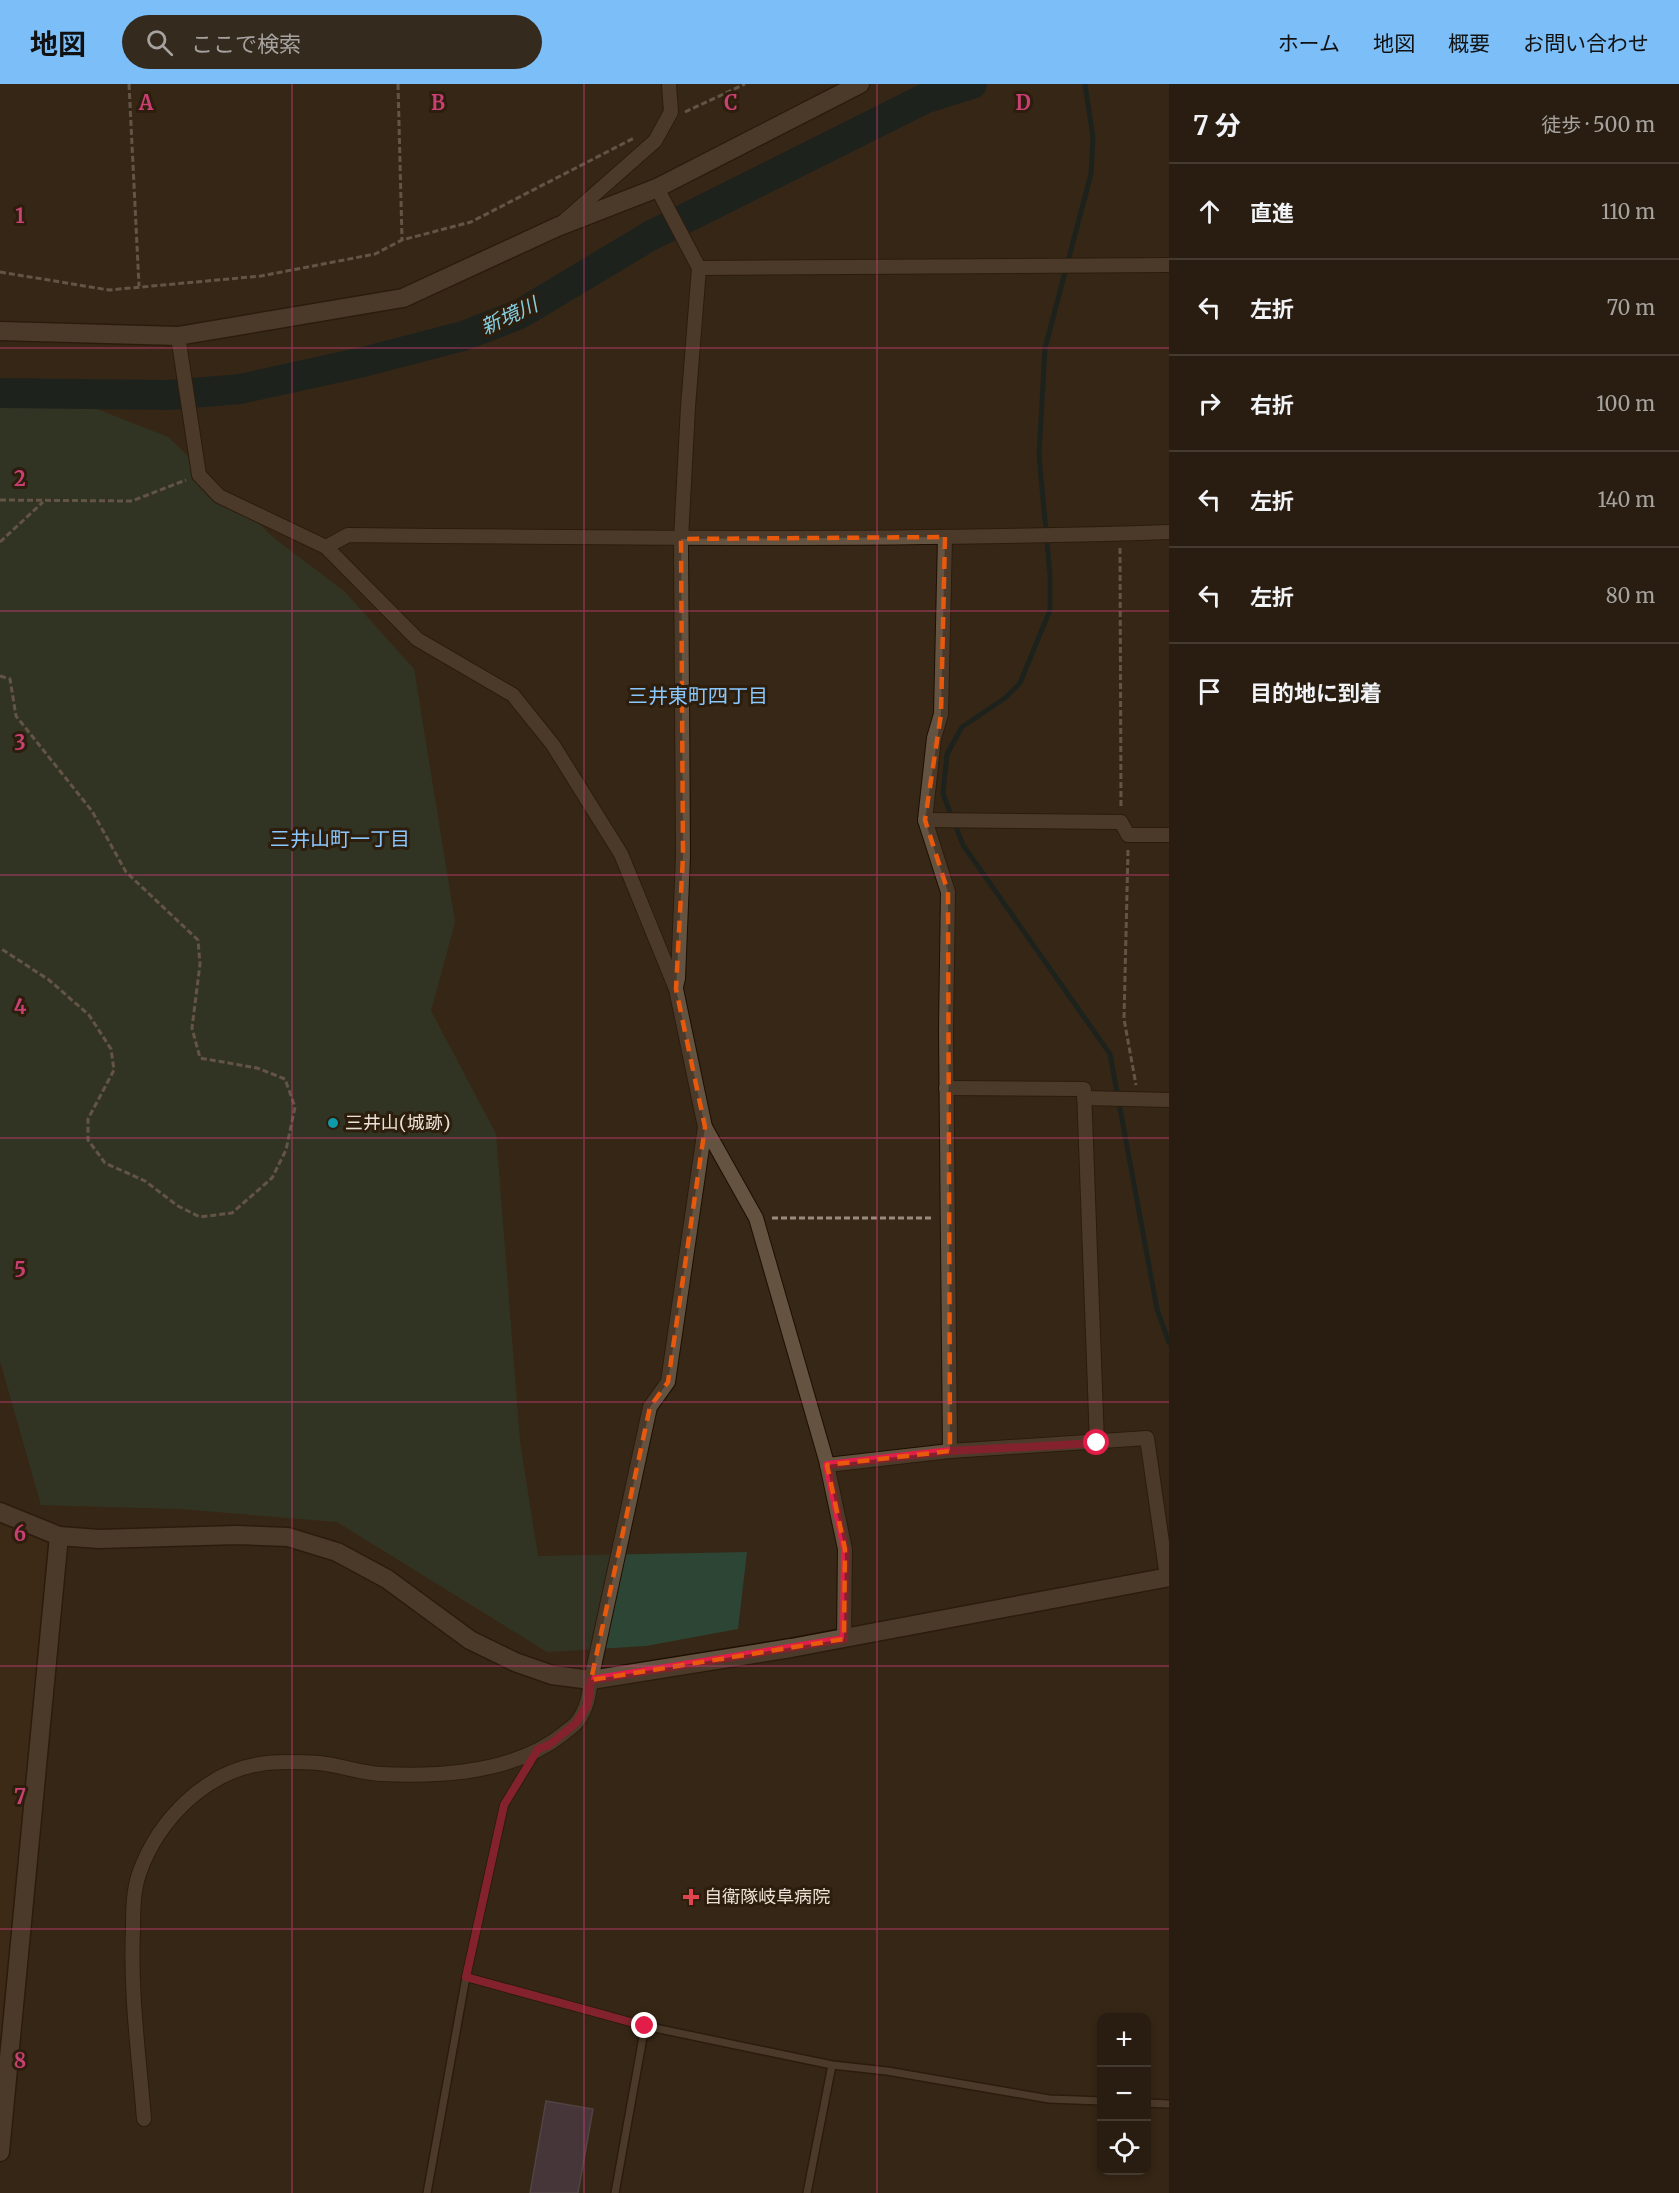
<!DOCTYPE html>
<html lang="ja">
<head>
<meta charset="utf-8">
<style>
	:root { --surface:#281d10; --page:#342a1e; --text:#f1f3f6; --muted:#a5a29f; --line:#443b30; --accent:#7bbef8 }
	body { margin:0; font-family:Merriweather,"Noto Sans JP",serif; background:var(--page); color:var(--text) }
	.controls { position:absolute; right:18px; bottom:18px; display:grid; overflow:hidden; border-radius:12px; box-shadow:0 3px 9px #0003 }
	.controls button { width:54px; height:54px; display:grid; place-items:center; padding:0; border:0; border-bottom:2px solid var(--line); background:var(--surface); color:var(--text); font:30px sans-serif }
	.stop { position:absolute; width:18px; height:18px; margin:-14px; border:4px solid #e11d48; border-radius:50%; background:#fff }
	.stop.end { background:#e11d48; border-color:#fff; box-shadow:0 2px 6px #0008 }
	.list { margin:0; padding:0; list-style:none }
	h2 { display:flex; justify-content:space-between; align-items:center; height:78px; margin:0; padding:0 24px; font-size:26px }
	h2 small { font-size:20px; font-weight:400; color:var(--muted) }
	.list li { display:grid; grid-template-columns:39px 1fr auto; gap:18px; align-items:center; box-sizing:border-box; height:96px; padding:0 24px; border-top:2px solid var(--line) }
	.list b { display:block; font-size:22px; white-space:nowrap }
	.list em { font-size:20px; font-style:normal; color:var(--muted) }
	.icon { flex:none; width:33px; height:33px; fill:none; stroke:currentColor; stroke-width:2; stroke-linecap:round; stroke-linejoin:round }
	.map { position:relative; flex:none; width:1169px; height:2109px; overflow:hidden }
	header { display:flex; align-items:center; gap:36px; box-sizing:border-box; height:84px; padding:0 30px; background:var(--accent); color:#111 }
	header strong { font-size:28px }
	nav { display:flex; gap:33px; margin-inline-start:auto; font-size:21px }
	.search { width:420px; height:54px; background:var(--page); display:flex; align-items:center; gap:15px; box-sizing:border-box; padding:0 21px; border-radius:33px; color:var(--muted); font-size:22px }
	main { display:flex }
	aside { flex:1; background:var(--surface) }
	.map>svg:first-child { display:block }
	.built { fill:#432e18 }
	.green { fill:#2d4534 }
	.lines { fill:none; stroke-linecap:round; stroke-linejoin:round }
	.stream { stroke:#011e26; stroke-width:5 }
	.river { stroke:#011e26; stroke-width:30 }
	.building { fill:#5a4a64; stroke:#72647a; stroke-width:1.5 }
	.service-casing { stroke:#1d0f02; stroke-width:10 }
	.minor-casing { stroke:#1d0f02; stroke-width:16 }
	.tertiary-casing { stroke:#1d0f02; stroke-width:21 }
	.path { stroke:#998c7e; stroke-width:3; stroke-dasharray:6 3; stroke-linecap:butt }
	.service { stroke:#655341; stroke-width:7 }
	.minor { stroke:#655341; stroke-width:14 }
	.tertiary { stroke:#655341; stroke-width:18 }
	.route { stroke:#e11d48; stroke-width:8 }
	.marked { fill:none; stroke:#e8590c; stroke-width:4.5; stroke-dasharray:12 8; stroke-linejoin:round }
	.grid { fill:none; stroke:#ca4074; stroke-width:1.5; stroke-opacity:0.55 }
	.culture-dot { fill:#0f9aa8; stroke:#2c1d0c; stroke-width:2 }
	.health-dot { fill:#e0444e; stroke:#2c1d0c; stroke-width:2 }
	.labels { text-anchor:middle; stroke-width:6; stroke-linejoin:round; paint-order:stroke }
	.poi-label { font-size:18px; fill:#ece1d6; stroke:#2c1d0c; text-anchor:start }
	.water-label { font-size:20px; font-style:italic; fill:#86cee2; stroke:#2c1d0c }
	.neighbourhood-label { font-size:20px; fill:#8ac7fe; stroke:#2c1d0c }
	.grid-label { font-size:20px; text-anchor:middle; font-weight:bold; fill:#ca4074; stroke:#2c1d0c; stroke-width:6; stroke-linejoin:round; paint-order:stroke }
</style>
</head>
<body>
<header>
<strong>地図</strong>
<div class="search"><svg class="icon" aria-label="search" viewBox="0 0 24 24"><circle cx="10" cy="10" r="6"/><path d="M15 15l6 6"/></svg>ここで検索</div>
<nav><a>ホーム</a><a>地図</a><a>概要</a><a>お問い合わせ</a></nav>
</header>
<main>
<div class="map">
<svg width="1169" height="2109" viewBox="0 0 1169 2109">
	<rect width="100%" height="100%" fill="#362716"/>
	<path class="built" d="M 0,1439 L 55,1460 L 0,2019 Z"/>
	<path class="green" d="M 79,318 L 168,353 L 275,455 L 344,507 L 414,585 L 455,838 L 431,927 L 496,1050 L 520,1358 L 538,1472 L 747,1468 L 738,1545 L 646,1562 L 547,1568 L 337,1438 L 180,1425 L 41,1421 L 0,1277 L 0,319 Z"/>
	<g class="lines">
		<path class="stream" d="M 1085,0 L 1093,54 L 1091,90 L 1045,264 L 1039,371 L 1050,491 L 1050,526 L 1020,599 L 1005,614 L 962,643 L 947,670 L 943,710 L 963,761 L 1110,970 L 1157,1225 L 1169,1259"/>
		<path class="river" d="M 0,309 L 169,311 L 240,305 L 363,278 L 463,252 L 520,230 L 650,152 L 924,15 L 972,0"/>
	</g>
	<path class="building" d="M 546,2017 L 593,2025 L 578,2109 L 530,2109 Z"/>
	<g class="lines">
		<defs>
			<g id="service">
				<path d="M 466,1893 L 645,1942 L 832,1981 L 887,1987 L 1049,2015 L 1102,2017"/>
				<path d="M 1146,2019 L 1169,2020"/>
				<path d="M 427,2109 L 466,1893 L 504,1721 L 535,1670"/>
				<path d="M 615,2109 L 645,1942"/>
				<path d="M 807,2109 L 832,1981"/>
			</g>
			<g id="minor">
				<path d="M 657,104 L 699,184 L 688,323 L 681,455 L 683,772 L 678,894 L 676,903"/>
				<path d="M 563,138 L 655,57 L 671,28 L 669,0"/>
				<path d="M 699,184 L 1169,181"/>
				<path d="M 178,252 L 199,391 L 219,412 L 326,463 L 417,555 L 513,611 L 553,661 L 621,770 L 676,905 L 705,1043 L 756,1134 L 826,1376 L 845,1465 L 844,1555"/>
				<path d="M 945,453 L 941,630 L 934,654 L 925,736 L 948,808 L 946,947 L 950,1367"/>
				<path d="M 326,463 L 348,451 C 622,454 895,457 1169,448"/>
				<path d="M 925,736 L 1121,738 L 1128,751 L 1169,751"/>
				<path d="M 946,1004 L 1084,1005 L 1097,1359"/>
				<path d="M 1084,1014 L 1169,1016"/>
				<path d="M 827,1381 L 950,1367 L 1147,1354 L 1167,1493"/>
				<path d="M 144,2035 C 139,1972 130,1909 133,1845 C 133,1826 133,1806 140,1787 C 159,1736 204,1689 260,1680 C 276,1677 302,1678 319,1679 C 340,1681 360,1689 381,1690 C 441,1693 514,1689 563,1650 C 567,1646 573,1643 577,1638 C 587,1625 589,1612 591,1596 L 650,1323 L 668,1298 L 705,1043"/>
			</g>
			<g id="tertiary">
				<path d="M 0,247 L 178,252 L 403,214 L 557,143 L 657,104 L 860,0"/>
				<path d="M 0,1428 L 59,1452 L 99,1455 L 237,1451 L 288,1453 L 337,1468 L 387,1495 L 470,1556 L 515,1578 L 552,1591 L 591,1596 L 791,1564 L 1169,1493"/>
				<path d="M 0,2068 L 59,1452"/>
			</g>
		</defs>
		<use href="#service" class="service-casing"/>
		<use href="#minor" class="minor-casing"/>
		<use href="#tertiary" class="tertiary-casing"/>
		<g class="path">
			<path d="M 129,0 L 139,202"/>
			<path d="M 398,0 L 402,156"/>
			<path d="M 685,28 L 745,0"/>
			<path d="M 0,188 L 109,206 L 261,192 L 375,170 L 402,156 L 471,138 L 634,54"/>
			<path d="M 0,416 L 132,417 L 186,396"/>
			<path d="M 0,458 L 43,418"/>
			<path d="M 1120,464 L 1121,725"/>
			<path d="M 0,592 L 10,595 L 16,632 L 92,727 L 126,788 L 198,856 L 200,880 L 192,944 L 200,974 L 257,984 L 285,995 L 295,1023 L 286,1066 L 272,1094 L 232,1129 L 200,1133 L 178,1122 L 145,1097 L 105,1079 L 88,1056 L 88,1035 L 114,986 L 111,965 L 89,931 L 49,896 L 0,864"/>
			<path d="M 1128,766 L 1124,935 L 1136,1001"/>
			<path d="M 772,1134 L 933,1134"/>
		</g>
		<use href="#service" class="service"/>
		<use href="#minor" class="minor"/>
		<use href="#tertiary" class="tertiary"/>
	</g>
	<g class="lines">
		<path class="route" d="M 645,1942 L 466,1893 L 504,1721 L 538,1665 L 549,1661 L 576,1639 L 588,1620 L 591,1596 L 844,1555 L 845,1465 L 827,1381 L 950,1367 L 1097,1359"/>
	</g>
	<path d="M0 0H1169V2109H0ZM 945,453 L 941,630 L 925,736 L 948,808 L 950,1367 L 827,1381 L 845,1465 L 844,1555 L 591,1596 L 650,1323 L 668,1298 L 705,1043 L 676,905 L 683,772 L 681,455 Z" fill="#362716" fill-opacity=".55" fill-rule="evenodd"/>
	<path class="marked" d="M 945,453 L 941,630 L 925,736 L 948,808 L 950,1367 L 827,1381 L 845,1465 L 844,1555 L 591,1596 L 650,1323 L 668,1298 L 705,1043 L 676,905 L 683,772 L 681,455 Z"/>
	<path class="grid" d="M 292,0 L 292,2109M 584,0 L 584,2109M 877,0 L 877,2109M 0,264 L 1169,264M 0,527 L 1169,527M 0,791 L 1169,791M 0,1054 L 1169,1054M 0,1318 L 1169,1318M 0,1582 L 1169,1582M 0,1845 L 1169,1845"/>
	<circle class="culture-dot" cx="333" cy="1039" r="6"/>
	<path class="health-dot" d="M688 1804h6v6h6v6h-6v6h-6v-6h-6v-6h6z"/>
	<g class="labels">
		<g class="poi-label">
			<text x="345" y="1045">三井山(城跡)</text>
			<text x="704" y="1819">自衛隊岐阜病院</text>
		</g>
		<g class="water-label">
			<text transform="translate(509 232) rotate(-25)" y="7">新境川</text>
		</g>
		<g class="neighbourhood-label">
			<text x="698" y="619">三井東町四丁目</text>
			<text x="340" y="762">三井山町一丁目</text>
		</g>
	</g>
	<g class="grid-label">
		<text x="146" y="26">A</text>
		<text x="438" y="26">B</text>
		<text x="731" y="26">C</text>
		<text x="1023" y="26">D</text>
		<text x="20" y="139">1</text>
		<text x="20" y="402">2</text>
		<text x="20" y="666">3</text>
		<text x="20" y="930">4</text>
		<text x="20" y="1193">5</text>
		<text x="20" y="1457">6</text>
		<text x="20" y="1720">7</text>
		<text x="20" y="1984">8</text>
	</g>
</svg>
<div class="controls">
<button>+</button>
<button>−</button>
<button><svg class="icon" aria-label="locate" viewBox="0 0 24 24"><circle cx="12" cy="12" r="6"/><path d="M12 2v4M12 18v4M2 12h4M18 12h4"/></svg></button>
</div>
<div class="stop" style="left:1097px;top:1359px"></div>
<div class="stop end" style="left:645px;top:1942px"></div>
</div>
<aside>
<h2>7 分<small>徒歩 · 500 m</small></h2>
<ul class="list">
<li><svg class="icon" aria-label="ahead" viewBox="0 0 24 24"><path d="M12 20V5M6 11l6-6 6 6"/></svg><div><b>直進</b></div><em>110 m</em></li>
<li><svg class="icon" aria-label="left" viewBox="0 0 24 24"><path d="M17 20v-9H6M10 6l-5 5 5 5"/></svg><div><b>左折</b></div><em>70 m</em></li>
<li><svg class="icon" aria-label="right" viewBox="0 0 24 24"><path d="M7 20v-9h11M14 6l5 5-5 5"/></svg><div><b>右折</b></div><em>100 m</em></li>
<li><svg class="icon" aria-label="left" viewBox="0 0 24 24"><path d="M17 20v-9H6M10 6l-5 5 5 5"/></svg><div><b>左折</b></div><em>140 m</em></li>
<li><svg class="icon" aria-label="left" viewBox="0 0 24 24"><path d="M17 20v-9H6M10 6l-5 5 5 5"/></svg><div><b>左折</b></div><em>80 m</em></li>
<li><svg class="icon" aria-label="arrive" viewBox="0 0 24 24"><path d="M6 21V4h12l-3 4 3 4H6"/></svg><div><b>目的地に到着</b></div></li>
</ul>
</aside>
</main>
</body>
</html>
